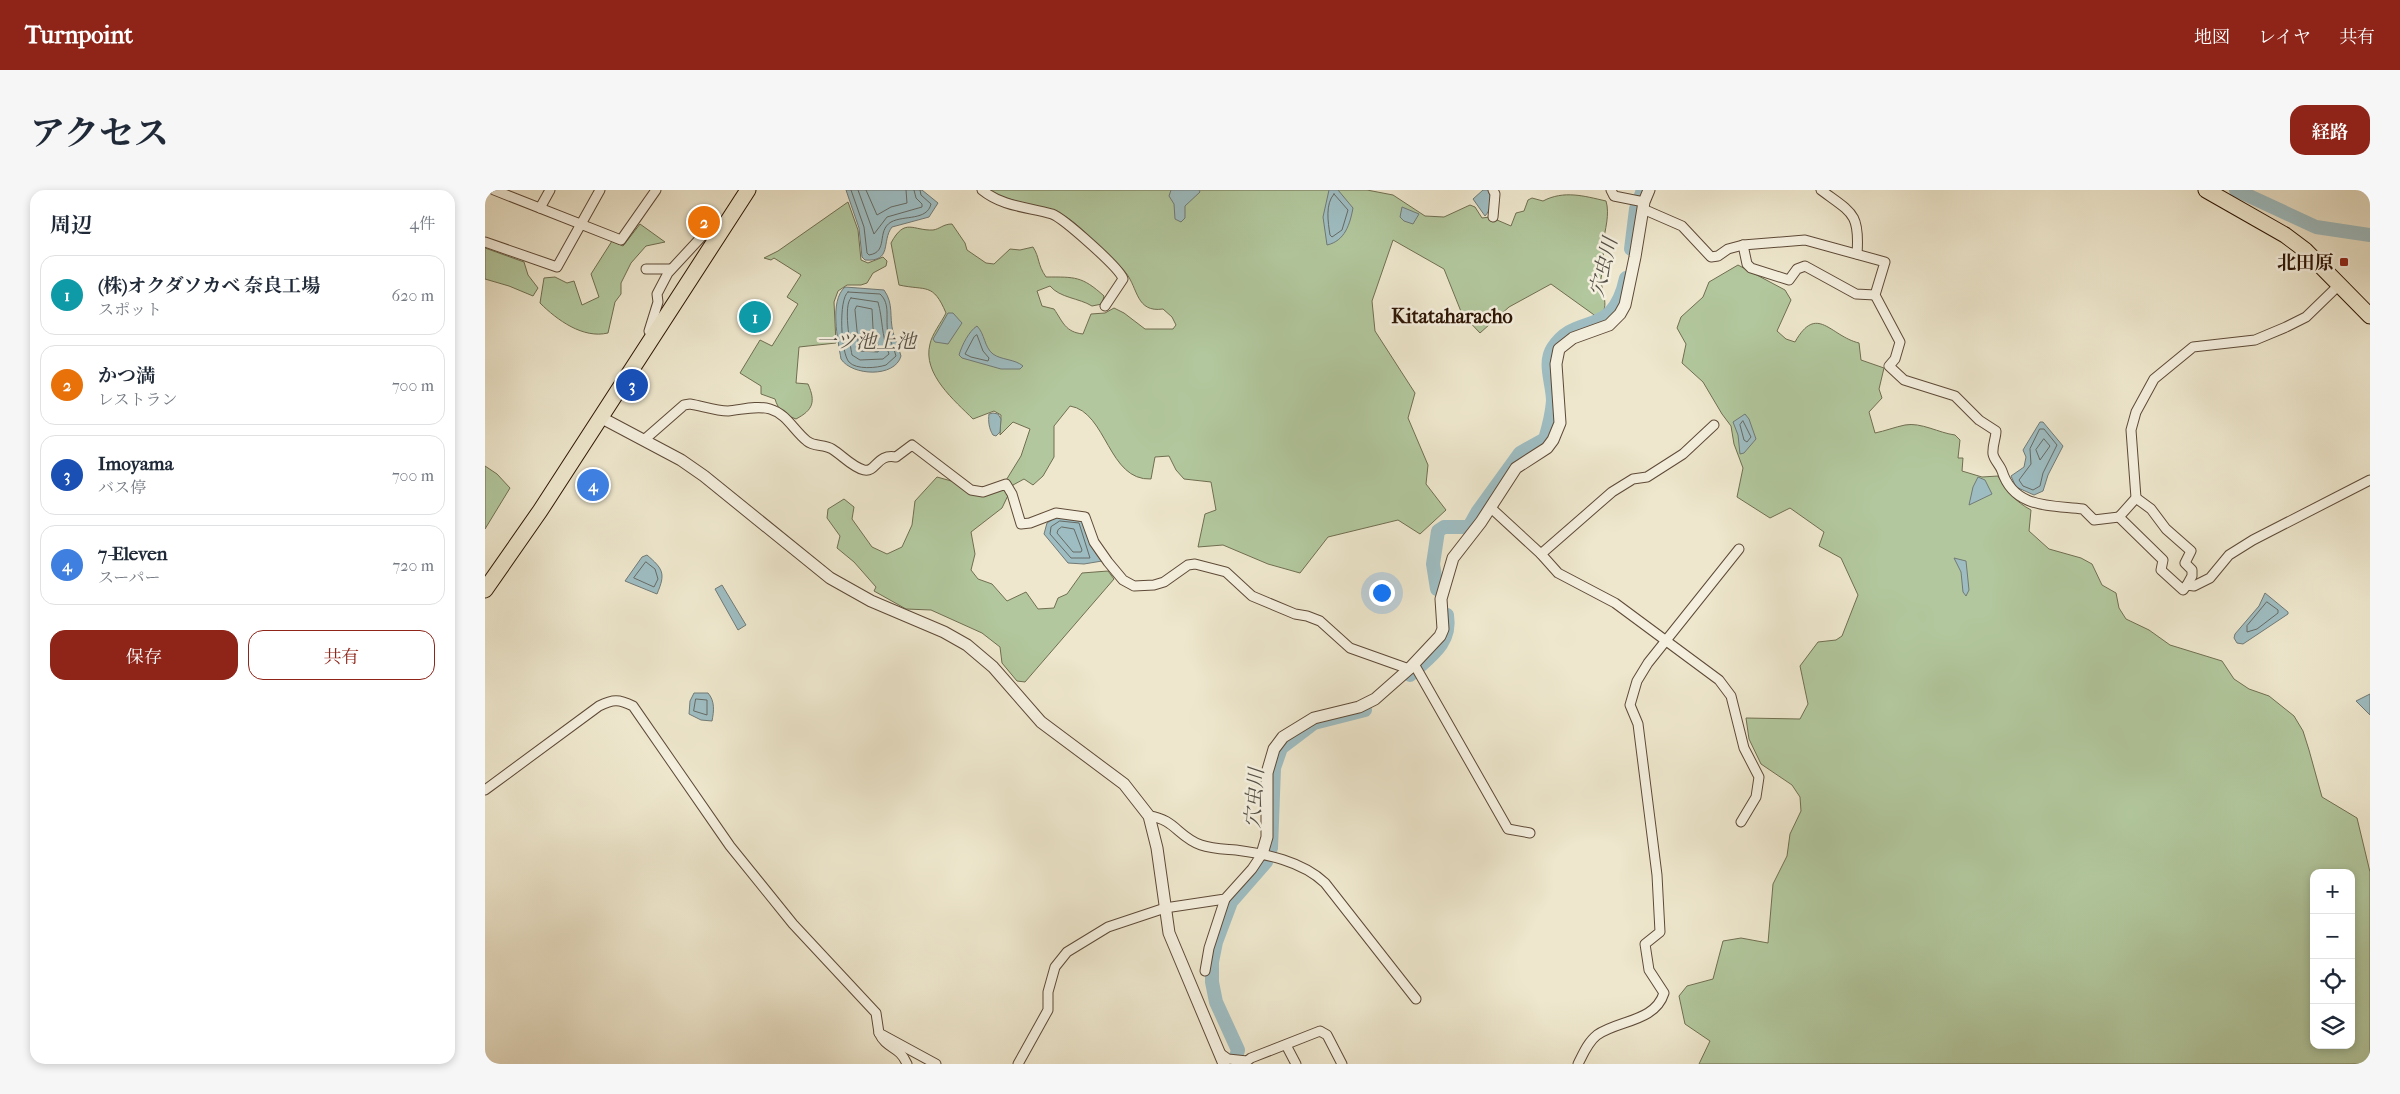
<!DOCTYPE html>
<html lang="ja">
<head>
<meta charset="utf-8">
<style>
	:root { --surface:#fff; --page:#f6f6f7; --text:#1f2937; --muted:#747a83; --line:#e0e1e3; --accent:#8f2418 }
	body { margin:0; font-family:"IM FELL French Canon","Noto Serif JP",serif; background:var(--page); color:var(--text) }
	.controls { position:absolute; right:15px; bottom:15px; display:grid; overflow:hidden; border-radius:10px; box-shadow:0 2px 8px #0003 }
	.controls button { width:45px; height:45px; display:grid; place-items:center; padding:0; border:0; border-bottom:1px solid var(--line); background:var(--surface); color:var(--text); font:25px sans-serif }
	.you { position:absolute; left:896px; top:402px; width:18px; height:18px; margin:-12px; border:4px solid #fff; border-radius:50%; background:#1a73e8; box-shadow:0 0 0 8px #1a73e833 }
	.badge { display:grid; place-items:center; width:32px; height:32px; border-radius:50%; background:var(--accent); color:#fff; font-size:16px; font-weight:700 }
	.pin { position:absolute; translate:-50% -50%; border:2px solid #fff; box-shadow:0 1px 5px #0006 }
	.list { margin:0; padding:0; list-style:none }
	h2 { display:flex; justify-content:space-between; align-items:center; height:65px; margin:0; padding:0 20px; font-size:21px }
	h2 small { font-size:16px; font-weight:400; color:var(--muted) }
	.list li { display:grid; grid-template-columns:32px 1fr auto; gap:15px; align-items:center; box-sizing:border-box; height:80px; margin:0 10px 10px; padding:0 10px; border:1px solid var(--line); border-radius:15px }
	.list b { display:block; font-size:19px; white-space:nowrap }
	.list p { margin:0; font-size:16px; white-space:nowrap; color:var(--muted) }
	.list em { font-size:16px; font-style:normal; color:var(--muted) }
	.actions { display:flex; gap:10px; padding:15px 20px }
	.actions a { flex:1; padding:11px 0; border:1px solid var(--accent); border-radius:15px; text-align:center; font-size:18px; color:var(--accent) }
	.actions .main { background:var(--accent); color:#fff }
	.icon { flex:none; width:28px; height:28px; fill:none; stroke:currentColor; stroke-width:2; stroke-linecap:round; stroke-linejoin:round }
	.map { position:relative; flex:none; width:1885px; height:874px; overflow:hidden; border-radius:15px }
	header { display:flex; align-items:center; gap:30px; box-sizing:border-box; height:70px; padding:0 25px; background:var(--accent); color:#fff }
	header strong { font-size:24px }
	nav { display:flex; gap:28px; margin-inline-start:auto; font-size:18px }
	.intro { display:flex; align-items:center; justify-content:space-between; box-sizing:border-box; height:120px; padding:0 30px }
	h1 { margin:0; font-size:35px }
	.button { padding:12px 22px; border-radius:15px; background:var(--accent); color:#fff; font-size:18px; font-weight:700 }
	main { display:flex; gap:30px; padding:0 30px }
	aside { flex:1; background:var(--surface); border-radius:15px; box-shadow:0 2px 8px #0003 }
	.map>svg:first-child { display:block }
	.green { fill:#b2c79d; stroke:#706e51; fill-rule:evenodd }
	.water { fill:#9ebdc2; stroke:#717a76 }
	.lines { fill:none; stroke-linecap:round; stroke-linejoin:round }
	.shore { stroke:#666a64; stroke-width:1 }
	.river { stroke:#9ebdc2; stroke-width:14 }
	.minor-casing { stroke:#5e4a37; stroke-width:11 }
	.tertiary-casing { stroke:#5e4a37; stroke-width:13 }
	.trunk-casing { stroke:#2e1605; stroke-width:17 }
	.minor { stroke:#f4efde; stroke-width:9 }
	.tertiary { stroke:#f4efde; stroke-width:11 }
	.trunk { stroke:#eee7cd; stroke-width:15 }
	.poi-dot { fill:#8f2418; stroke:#f4efde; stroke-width:2 }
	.labels { text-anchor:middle; stroke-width:5; stroke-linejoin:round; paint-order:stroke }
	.poi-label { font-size:19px; font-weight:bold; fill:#2e1605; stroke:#f4efde; text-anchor:end }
	.water-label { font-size:20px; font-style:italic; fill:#555047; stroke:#f4efde }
	.neighbourhood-label { font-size:20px; font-weight:bold; fill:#2e1605; stroke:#f4efde }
</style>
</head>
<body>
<header>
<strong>Turnpoint</strong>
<nav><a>地図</a><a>レイヤ</a><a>共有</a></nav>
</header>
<div class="intro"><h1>アクセス</h1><a class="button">経路</a></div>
<main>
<aside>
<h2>周辺<small>4件</small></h2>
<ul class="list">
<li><span class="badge" style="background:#0f9aa8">1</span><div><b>(株)オクダソカベ 奈良工場</b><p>スポット</p></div><em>620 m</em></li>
<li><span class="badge" style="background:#e8710a">2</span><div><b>かつ満</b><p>レストラン</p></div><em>700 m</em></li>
<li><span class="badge" style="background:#1a4fb4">3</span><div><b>Imoyama</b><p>バス停</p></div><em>700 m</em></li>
<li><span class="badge" style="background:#3f7fe0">4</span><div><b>7-Eleven</b><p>スーパー</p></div><em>720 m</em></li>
</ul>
<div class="actions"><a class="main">保存</a><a>共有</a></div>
</aside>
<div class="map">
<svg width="1885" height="874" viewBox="0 0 1885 874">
	<rect width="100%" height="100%" fill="#eee7cd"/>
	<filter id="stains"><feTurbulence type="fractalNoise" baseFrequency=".004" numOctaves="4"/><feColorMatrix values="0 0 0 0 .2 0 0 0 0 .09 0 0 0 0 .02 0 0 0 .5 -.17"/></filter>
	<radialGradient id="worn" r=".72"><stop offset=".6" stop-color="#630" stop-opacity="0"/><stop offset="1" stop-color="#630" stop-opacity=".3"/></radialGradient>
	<g class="green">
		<path d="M 503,0 L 882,0 L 908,5 L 940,26 L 959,27 L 985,15 L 990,17 L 997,28 L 1005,27 L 1026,36 L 1031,23 L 1039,21 L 1043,10 L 1047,8 L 1058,11 C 1079,0 1099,6 1121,11 C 1125,24 1120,40 1118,53 C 1117,59 1119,66 1119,73 C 1119,78 1117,83 1116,88 C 1116,102 1127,120 1112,127 L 1066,94 L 1024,117 L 995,143 L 977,124 L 959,79 L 908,50 L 887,111 L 890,141 L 930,203 L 923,228 L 943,275 L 941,294 L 961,320 L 935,344 L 913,330 L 843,347 L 815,383 L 783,374 L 738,355 L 713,357 L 720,324 L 731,320 L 726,292 L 699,289 L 691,280 L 684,266 L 670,267 L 666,289 C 623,291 622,222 585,216 L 569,236 L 569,267 L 558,286 L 548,295 L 539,289 L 528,295 L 517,318 L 486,342 L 490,364 L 486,380 L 493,389 L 507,394 L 522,411 L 541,402 L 553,419 L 569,418 L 573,408 L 582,404 L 597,383 L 623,381 L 629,389 L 540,492 L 532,491 L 517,473 L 515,457 L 497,443 L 446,420 L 421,419 L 389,401 L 391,397 L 369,372 L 352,358 L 355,346 L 342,328 L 343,319 L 359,309 L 369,317 L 367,329 L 387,357 L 402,364 L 417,357 L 427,335 L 430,311 L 452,287 L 470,292 L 480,301 L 499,305 L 515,300 L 536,266 L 545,239 L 528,232 L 515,245 L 516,225 L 509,221 L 488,229 C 470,211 437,184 445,154 C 447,144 456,133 461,123 C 448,92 441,101 414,95 L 406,53 C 420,27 428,41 448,40 C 455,39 458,34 467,34 L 480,53 L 482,60 L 501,73 L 509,74 L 525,59 L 535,60 L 548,57 C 555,68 552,74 561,87 C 590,87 597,86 619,106 L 617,114 L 607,116 C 594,108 575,108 565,96 L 552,101 L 557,116 L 569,119 C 578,132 580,142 598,144 L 606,124 L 620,123 L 629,118 L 639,123 L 660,139 L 688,139 L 691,135 L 687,127 L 678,119 C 651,123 653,98 641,83 C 635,75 627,68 619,61 C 606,49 592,32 576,24 C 552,14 526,13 503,0 Z"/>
		<path d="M 363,12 L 373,40 L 376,70 L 383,73 L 398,67 L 402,71 L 401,76 L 388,83 L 382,93 L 376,95 L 362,95 L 353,101 L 349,112 L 351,153 L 314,157 L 311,193 L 323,194 C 331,212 328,220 311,229 C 300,225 293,220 290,209 L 276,204 L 276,196 L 255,183 L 275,150 L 287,156 L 313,114 L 302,107 L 316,85 L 289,68 L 286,70 L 279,68 L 293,61 Z"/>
		<path d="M 155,34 L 180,52 L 161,56 L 146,73 L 136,93 L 136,104 L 130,112 L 123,143 C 98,149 72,130 55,113 L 59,88 L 70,87 L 82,93 L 89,91 L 97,115 L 114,107 L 106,84 L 127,51 L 138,56 Z"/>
		<path d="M 0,58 L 39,72 L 43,85 L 53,98 L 48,106 L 24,96 L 0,89 Z"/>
		<path d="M 1253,75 L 1300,100 L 1306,110 L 1292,141 L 1301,149 L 1310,152 C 1332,113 1345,146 1374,153 L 1376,170 L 1399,178 L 1394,199 L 1397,208 L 1384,222 L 1390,243 C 1400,241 1410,237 1420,235 C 1436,232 1454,243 1470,245 L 1475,250 L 1473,268 L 1478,268 L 1477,281 L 1497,287 L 1513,286 C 1521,301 1531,312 1546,320 L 1544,341 L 1564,359 L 1596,368 L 1607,374 L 1617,395 L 1631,403 L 1634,418 L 1641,429 L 1664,440 L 1685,455 L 1737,471 L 1749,489 L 1764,499 L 1784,506 L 1809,526 L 1818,541 L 1824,560 L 1837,607 L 1872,628 L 1885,682 L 1885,874 L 1214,874 L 1225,851 L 1200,834 L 1194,806 L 1202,796 L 1228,789 L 1238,751 L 1256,748 L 1283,753 L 1288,694 L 1302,666 L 1305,644 L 1316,621 L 1315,607 L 1307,595 L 1276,574 L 1264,549 L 1261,528 L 1315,529 L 1323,514 L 1315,476 L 1333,452 L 1351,450 L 1357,446 L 1373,405 L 1356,368 L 1334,356 L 1339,342 L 1305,318 L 1285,328 L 1252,307 L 1258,278 L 1249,254 L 1246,236 L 1237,224 L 1218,192 L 1197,173 L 1201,154 L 1192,138 L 1196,127 L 1218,107 L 1224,92 ZM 1829,683 L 1866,683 L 1866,855 L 1829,855 Z"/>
		<path d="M 0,276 L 12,284 L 25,298 L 0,339 Z"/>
	</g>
	<g class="water">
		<path d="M 361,0 L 437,0 L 453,13 L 444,27 L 407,37 C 396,51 408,72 380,70 L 377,67 L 374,38 Z"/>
		<path d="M 686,0 L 714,0 L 715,2 L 700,16 L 700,28 L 696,32 L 690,29 L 689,14 L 684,6 Z"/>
		<path d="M 844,0 L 853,0 L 868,18 C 865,34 860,51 842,55 L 838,27 Z"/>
		<path d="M 998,0 L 1006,0 C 1008,8 1006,20 1000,26 L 988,9 Z"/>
		<path d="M 917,17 L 934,24 L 928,34 L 919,31 L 915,27 Z"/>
		<path d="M 360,97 L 399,100 C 409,114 404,126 408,142 C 410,150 414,158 416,166 C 410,188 367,186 356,169 C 353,150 344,111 360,97 Z"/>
		<path d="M 463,123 L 468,123 L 477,133 L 463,154 L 450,152 L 448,149 Z"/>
		<path d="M 492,136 C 500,144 499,157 508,164 C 516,170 530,169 538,176 L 535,179 L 516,179 L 477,168 L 474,165 C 477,155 484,141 492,136 Z"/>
		<path d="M 508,223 L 513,224 L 516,229 L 515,242 L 511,246 L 508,245 C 504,239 503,231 504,224 Z"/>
		<path d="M 1260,224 L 1264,229 L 1271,249 L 1259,263 L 1255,264 L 1253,245 L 1248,232 Z"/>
		<path d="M 1555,232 L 1558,232 L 1578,256 L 1563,285 L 1558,301 L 1549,305 L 1531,297 L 1526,286 L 1539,277 L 1541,267 L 1538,260 Z"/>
		<path d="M 1493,287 L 1500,290 L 1507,304 L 1484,315 L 1488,297 Z"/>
		<path d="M 573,326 L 598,329 L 611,364 L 617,371 L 599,374 L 583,373 L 559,344 L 562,333 Z"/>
		<path d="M 162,365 C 178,379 181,383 172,404 L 140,391 L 157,367 Z"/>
		<path d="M 1469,368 L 1481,371 L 1484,400 L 1481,406 L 1478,402 L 1476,382 Z"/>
		<path d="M 237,395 L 261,435 L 253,440 L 230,399 Z"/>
		<path d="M 1780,403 L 1803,422 L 1803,424 L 1758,454 L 1752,453 L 1749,448 L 1750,444 L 1774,416 Z"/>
		<path d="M 209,503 L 223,503 C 230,511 229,521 227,531 L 216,530 L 204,524 L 205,511 Z"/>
		<path d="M 1885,504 L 1885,525 L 1871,511 Z"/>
	</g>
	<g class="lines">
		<g class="shore">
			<path d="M 366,0 L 379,37 L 382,63 L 384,65 C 404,62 391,41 406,32 C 419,25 442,31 446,14 L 436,5 L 435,0"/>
			<path d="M 373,0 L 389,44 L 402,27 L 437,17 L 437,14 L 431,8 L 429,0"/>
			<path d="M 381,0 L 392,25 L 406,17 L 422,13 L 421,0"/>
			<path d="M 849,4 L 863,20 L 857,40 L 847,47 L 845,45 C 843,32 840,14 849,4 Z"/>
			<path d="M 363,102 L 395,104 C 406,114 400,129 403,143 C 405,151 409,158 411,166 L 401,175 C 392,178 371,180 364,172 C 356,164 353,109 363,102 Z"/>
			<path d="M 366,108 L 393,112 C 398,130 396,144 404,164 L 398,169 L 375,170 L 367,165 C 365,154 358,115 366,108 Z"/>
			<path d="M 372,116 L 387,119 L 388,138 L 394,159 L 393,162 L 374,161 L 370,120 Z"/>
			<path d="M 492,145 L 498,161 L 504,168 L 503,171 L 486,167 L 480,164 L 489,147 Z"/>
			<path d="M 1258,231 L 1266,247 L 1262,252 L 1259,250 L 1255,235 Z"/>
			<path d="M 1555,239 L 1559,239 L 1572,255 L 1558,283 L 1555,296 L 1548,300 L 1538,296 L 1534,290 L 1546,274 L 1545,259 Z"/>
			<path d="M 1559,249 L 1565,256 L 1555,270 L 1551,260 Z"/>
			<path d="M 575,331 L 594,333 L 605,368 L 586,368 L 565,344 L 566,337 Z"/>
			<path d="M 577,337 L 589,339 L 597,360 L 596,362 L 588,362 L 572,343 L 573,340 Z"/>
			<path d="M 161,372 L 170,379 L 173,389 L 169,397 L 149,388 Z"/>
			<path d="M 1782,412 L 1793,420 L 1793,423 L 1772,439 L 1762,442 L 1762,436 Z"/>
			<path d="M 211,509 L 222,510 L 222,525 L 209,521 Z"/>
		</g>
		<g class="river">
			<path d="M 1751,0 L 1831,37 L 1885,45"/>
			<path d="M 1146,59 L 1151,19 L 1158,0"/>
			<path d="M 952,399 L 948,374 L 953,341 L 959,337 L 984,337 L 993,321 L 1035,263 L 1060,249 C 1064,236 1067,224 1068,211 C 1068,194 1058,173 1068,158 C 1092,121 1128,150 1141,88"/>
			<path d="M 925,485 C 944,467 967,454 962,425"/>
			<path d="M 749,874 L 753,860 L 731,812 L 727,792 L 727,772 L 731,752 L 746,712 L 781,672 L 786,658 L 789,578 L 796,558 L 829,533 L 880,520"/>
		</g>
		<defs>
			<g id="minor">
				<path d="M 9,0 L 136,50 L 171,0"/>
				<path d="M 497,0 C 518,17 543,17 567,24 C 578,28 635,78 638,89 L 620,116"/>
				<path d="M 1008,0 L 1010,4 L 1008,27"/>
				<path d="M 1126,0 L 1129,6 L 1159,12"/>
				<path d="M 1336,0 C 1367,23 1375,23 1372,64"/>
				<path d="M 55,18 L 65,0"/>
				<path d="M 1158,19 L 1197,36 L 1226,67 L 1233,66 L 1243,59 L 1258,55 L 1320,50 L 1400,72 L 1390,105 L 1415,152 L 1410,169 L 1404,176 L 1419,190 L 1470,206 L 1494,230 L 1511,241 C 1511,248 1507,256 1508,264 C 1509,270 1515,275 1517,281 C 1529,319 1566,315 1598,319 L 1609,330 L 1634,327"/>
				<path d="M 0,52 L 72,77 L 115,0"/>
				<path d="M 1258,55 L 1262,74 L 1266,78 L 1304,90 L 1312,79 L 1320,76 L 1371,104 L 1390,105"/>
				<path d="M 161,79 L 186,79"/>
				<path d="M 1854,95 L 1821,127 L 1801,137 L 1770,150 L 1708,157 L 1669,189 L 1651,222 L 1646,240 L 1651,308 L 1634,327 L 1678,370 L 1676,380 L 1698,400 L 1702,395 L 1709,396 L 1725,388 L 1744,365 L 1768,350 L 1885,290"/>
				<path d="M 169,146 L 164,141 L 173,112 L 172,104 L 183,83 L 220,43 L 229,40 L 236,42"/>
				<path d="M 159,250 L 199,215 L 205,214 C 217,216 231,221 243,221 C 256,220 271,215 285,219 C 302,224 309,241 322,251 C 329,257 339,254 347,259 C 357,265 367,277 379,280 C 391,283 392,263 411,267 L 427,255 L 486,300 L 498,302 L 521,294 L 527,304 L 536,334 L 545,333 L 571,323 L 600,327 L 609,352 L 623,372 L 638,390 L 649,396 L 669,395 L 679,392 L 703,375 L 710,374 L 741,382 L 767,406 L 810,424 L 822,426 L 835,431 L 865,458 L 924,479"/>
				<path d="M 1651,308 L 1666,319 L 1681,339 L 1706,361 L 1700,373 L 1707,380 L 1707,386 L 1702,395"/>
				<path d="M 1006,318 L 1056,364 L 1073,383 L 1130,413 L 1234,490 L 1246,506 L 1259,558 L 1274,587 L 1271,607 L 1256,632"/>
				<path d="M 1056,364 L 1127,302 L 1148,289 L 1162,287 L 1198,264 L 1229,235"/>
				<path d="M 929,474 L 1023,639 L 1045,643"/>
				<path d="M 0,600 L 114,516 C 128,509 134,509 148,516 L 245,656 L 308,734 L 391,823 L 394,843 L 451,874"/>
				<path d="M 664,626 C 690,629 693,647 716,655 C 727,659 740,659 751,660 C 781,664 817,671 840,693 L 931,809"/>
				<path d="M 720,781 L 724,758 L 740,709"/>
				<path d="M 394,843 C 402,860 414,855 422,874"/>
				<path d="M 801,855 L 811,874"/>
				<path d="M 736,864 L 743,869 L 762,871 L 766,868 L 835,841 L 842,845 L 857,874"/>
				<path d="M 533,874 L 563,820 L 563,802 L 570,777 L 582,762 L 623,737 L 680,718 L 740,709 L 767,679 L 777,664"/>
				<path d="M 1093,874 C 1098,864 1103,852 1112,845 C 1133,830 1170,832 1179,803 L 1164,780 L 1160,754 L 1175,742 L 1172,685 L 1153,534 L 1145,515 L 1152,491 L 1163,473 L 1254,359"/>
			</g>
			<g id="tertiary">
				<path d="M 115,227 L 196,270 L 219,286 L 345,388 L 386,411 L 459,442 L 482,455 L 508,477 L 556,532 L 639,594 L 664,626 L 672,658 L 684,743 L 739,874"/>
				<path d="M 777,664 L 782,647 L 782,583 L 789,559 L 798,547 L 829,528 L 874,517 L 890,509 L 924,479 L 955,446 L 958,439 L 956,409 L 968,368 L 996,332 L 1031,278 L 1062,258 L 1068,250 L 1075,233 L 1071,174 L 1074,159 L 1088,148 L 1124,135 L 1135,124 L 1140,115 L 1150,67 L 1159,12 L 1164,0"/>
			</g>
			<g id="trunk">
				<path d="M 1721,0 L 1800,45 L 1820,60 L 1885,126"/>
				<path d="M 0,400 L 55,321 L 263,0"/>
			</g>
		</defs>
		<use href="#minor" class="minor-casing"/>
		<use href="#tertiary" class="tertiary-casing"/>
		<use href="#trunk" class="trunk-casing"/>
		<use href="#minor" class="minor"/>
		<use href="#tertiary" class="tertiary"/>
		<use href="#trunk" class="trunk"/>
	</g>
	<rect class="poi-dot" x="1854" y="67" width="10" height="10" rx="2.5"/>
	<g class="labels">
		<g class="poi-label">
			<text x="1849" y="79">北田原</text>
		</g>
		<g class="water-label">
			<text transform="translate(1118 77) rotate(-76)" y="7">穴虫川</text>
			<text x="381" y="158">一ツ池上池</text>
			<text transform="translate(769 608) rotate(-86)" y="7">穴虫川</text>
		</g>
		<g class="neighbourhood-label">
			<text x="967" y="133">Kitataharacho</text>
		</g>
	</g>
	<rect width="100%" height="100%" filter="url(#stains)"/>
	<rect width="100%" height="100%" fill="url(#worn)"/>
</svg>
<div class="controls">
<button>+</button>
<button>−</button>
<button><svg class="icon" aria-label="locate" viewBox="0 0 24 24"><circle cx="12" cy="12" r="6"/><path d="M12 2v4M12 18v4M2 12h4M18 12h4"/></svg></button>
<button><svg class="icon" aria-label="layers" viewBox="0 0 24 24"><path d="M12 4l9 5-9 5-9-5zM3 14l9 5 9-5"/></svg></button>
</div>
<div class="you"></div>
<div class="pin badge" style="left:270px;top:127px;background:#0f9aa8">1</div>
<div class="pin badge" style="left:219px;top:32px;background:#e8710a">2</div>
<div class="pin badge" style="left:147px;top:195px;background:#1a4fb4">3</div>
<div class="pin badge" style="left:108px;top:295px;background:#3f7fe0">4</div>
</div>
</main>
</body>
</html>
